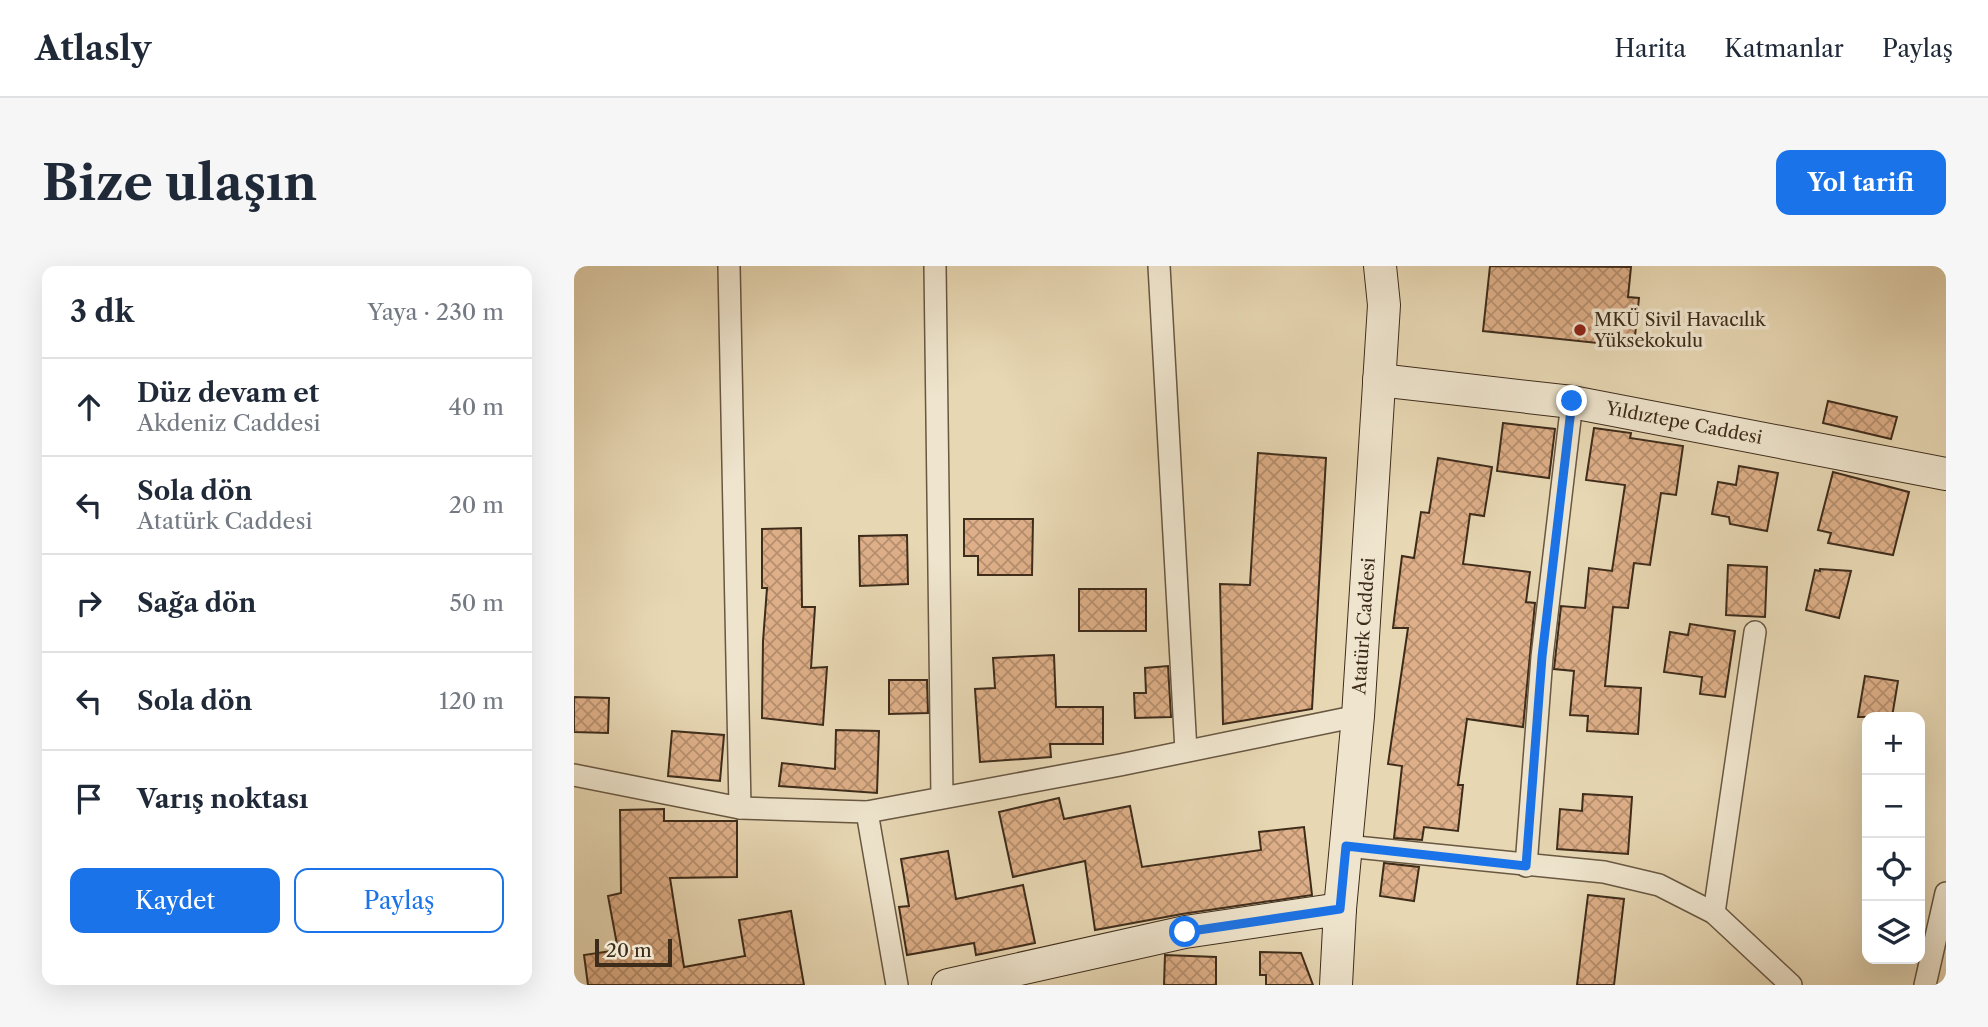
<!DOCTYPE html>
<html lang="tr">
<head>
<meta charset="utf-8">
<style>
	:root { --surface:#fff; --page:#f6f6f7; --text:#1f2937; --muted:#747a83; --line:#e0e1e3; --accent:#1a73e8 }
	body { margin:0; font-family:"Libre Caslon Text",serif; background:var(--page); color:var(--text) }
	.controls { position:absolute; right:21px; bottom:21px; display:grid; overflow:hidden; border-radius:14px; box-shadow:0 7px 28px #0002 }
	.controls button { width:63px; height:63px; display:grid; place-items:center; padding:0; border:0; border-bottom:2px solid var(--line); background:var(--surface); color:var(--text); font:35px sans-serif }
	.scale { position:absolute; left:21px; bottom:18px; width:77px; box-sizing:border-box; padding-left:7px; border:4px solid #3e2c1b; border-top:0; font-size:19px; line-height:24px; white-space:nowrap; color:#3e2c1b; -webkit-text-stroke:5px #efe5ce; paint-order:stroke }
	.stop { position:absolute; width:21px; height:21px; margin:-16px; border:5px solid #1a73e8; border-radius:50%; background:#fff }
	.stop.end { background:#1a73e8; border-color:#fff; box-shadow:0 2px 7px #0008 }
	.list { margin:0; padding:0; list-style:none }
	h2 { display:flex; justify-content:space-between; align-items:center; height:91px; margin:0; padding:0 28px; font-size:30px }
	h2 small { font-size:23px; font-weight:400; color:var(--muted) }
	.list li { display:grid; grid-template-columns:46px 1fr auto; gap:21px; align-items:center; box-sizing:border-box; height:98px; padding:0 28px; border-top:2px solid var(--line) }
	.list b { display:block; font-size:26px; white-space:nowrap }
	.list p { margin:0; font-size:23px; white-space:nowrap; color:var(--muted) }
	.list em { font-size:23px; font-style:normal; color:var(--muted) }
	.actions { display:flex; gap:14px; padding:21px 28px }
	.actions a { flex:1; padding:16px 0; border:2px solid var(--accent); border-radius:14px; text-align:center; font-size:24px; color:var(--accent) }
	.actions .main { background:var(--accent); color:#fff }
	.icon { flex:none; width:38px; height:38px; fill:none; stroke:currentColor; stroke-width:2; stroke-linecap:round; stroke-linejoin:round }
	.map { position:relative; flex:none; width:1372px; height:719px; overflow:hidden; border-radius:14px }
	header { display:flex; align-items:center; gap:42px; box-sizing:border-box; height:98px; padding:0 35px; background:var(--surface); border-bottom:2px solid var(--line) }
	header strong { font-size:33px }
	nav { display:flex; gap:38px; margin-inline-start:auto; font-size:24px }
	.intro { display:flex; align-items:center; justify-content:space-between; box-sizing:border-box; height:168px; padding:0 42px }
	h1 { margin:0; font-size:49px }
	.button { padding:18px 32px; border-radius:14px; background:var(--accent); color:#fff; font-size:24px; font-weight:700 }
	main { display:flex; gap:42px; padding:0 42px }
	aside { flex:1; background:var(--surface); border-radius:14px; box-shadow:0 7px 28px #0002 }
	.map>svg:first-child { display:block }
	.building { fill:url(#building-cross-hatch); stroke:#3e2c1b; stroke-width:2 }
	.lines { fill:none; stroke-linecap:round; stroke-linejoin:round }
	.street-casing { stroke:#685741; stroke-width:24 }
	.secondary-casing { stroke:#3e2c1b; stroke-width:34 }
	.street { stroke:#efe5ce; stroke-width:21 }
	.secondary { stroke:#efe5ce; stroke-width:32 }
	.route { stroke:#1a73e8; stroke-width:9 }
	.poi-dot { fill:#8f2418; stroke:#efe5ce; stroke-width:2.5 }
	.labels { text-anchor:middle; stroke-width:7; stroke-linejoin:round; paint-order:stroke }
	.poi-label { font-size:18px; fill:#3e2c1b; stroke:#efe5ce; text-anchor:start }
	.street-label { font-size:18px; fill:#3e2c1b; stroke:#efe5ce }
</style>
</head>
<body>
<header>
<strong>Atlasly</strong>
<nav><a>Harita</a><a>Katmanlar</a><a>Paylaş</a></nav>
</header>
<div class="intro"><h1>Bize ulaşın</h1><a class="button">Yol tarifi</a></div>
<main>
<aside>
<h2>3 dk<small>Yaya · 230 m</small></h2>
<ul class="list">
<li><svg class="icon" aria-label="ahead" viewBox="0 0 24 24"><path d="M12 20V5M6 11l6-6 6 6"/></svg><div><b>Düz devam et</b><p>Akdeniz Caddesi</p></div><em>40 m</em></li>
<li><svg class="icon" aria-label="left" viewBox="0 0 24 24"><path d="M17 20v-9H6M10 6l-5 5 5 5"/></svg><div><b>Sola dön</b><p>Atatürk Caddesi</p></div><em>20 m</em></li>
<li><svg class="icon" aria-label="right" viewBox="0 0 24 24"><path d="M7 20v-9h11M14 6l5 5-5 5"/></svg><div><b>Sağa dön</b></div><em>50 m</em></li>
<li><svg class="icon" aria-label="left" viewBox="0 0 24 24"><path d="M17 20v-9H6M10 6l-5 5 5 5"/></svg><div><b>Sola dön</b></div><em>120 m</em></li>
<li><svg class="icon" aria-label="arrive" viewBox="0 0 24 24"><path d="M6 21V4h12l-3 4 3 4H6"/></svg><div><b>Varış noktası</b></div></li>
</ul>
<div class="actions"><a class="main">Kaydet</a><a>Paylaş</a></div>
</aside>
<div class="map">
<svg width="1372" height="719" viewBox="0 0 1372 719">
	<defs>
		<pattern id="building-cross-hatch" width="8" height="8" patternUnits="userSpaceOnUse" patternTransform="scale(1.75)"><rect width="8" height="8" fill="#deaf88"/><path d="M0 0l8 8M0 8l8-8" fill="none" stroke="#b58f6e"/></pattern>
	</defs>
	<rect width="100%" height="100%" fill="#e7d7b3"/>
	<filter id="stains"><feTurbulence type="fractalNoise" baseFrequency=".00286" numOctaves="4"/><feColorMatrix values="0 0 0 0 .2 0 0 0 0 .09 0 0 0 0 .02 0 0 0 .5 -.17"/></filter>
	<radialGradient id="worn" r=".72"><stop offset=".6" stop-color="#630" stop-opacity="0"/><stop offset="1" stop-color="#630" stop-opacity=".3"/></radialGradient>
	<g class="building">
		<path d="M 916,0 L 1057,1 L 1054,31 L 1065,32 L 1061,70 L 1043,68 L 1042,79 L 909,65 Z"/>
		<path d="M 1254,135 L 1323,151 L 1317,173 L 1249,157 Z"/>
		<path d="M 929,157 L 981,163 L 975,212 L 923,205 Z"/>
		<path d="M 1020,162 L 1057,167 L 1056,172 L 1109,180 L 1102,229 L 1087,227 L 1076,299 L 1060,297 L 1054,342 L 1039,341 L 1031,420 L 1067,422 L 1064,468 L 1013,465 L 1014,450 L 996,449 L 1000,405 L 980,403 L 987,340 L 1011,342 L 1015,302 L 1038,305 L 1051,219 L 1012,214 Z"/>
		<path d="M 684,187 L 752,192 L 738,443 L 649,458 L 646,318 L 676,319 Z"/>
		<path d="M 864,192 L 918,201 L 910,250 L 896,248 L 889,298 L 956,306 L 952,336 L 961,337 L 949,461 L 893,453 L 884,519 L 889,519 L 884,565 L 850,561 L 848,574 L 820,572 L 828,500 L 814,498 L 834,362 L 819,362 L 828,290 L 840,292 L 847,246 L 855,247 Z"/>
		<path d="M 1165,200 L 1204,207 L 1193,265 L 1156,258 L 1155,251 L 1138,248 L 1144,216 L 1162,219 Z"/>
		<path d="M 1259,206 L 1335,226 L 1319,289 L 1254,277 L 1257,267 L 1244,264 Z"/>
		<path d="M 390,253 L 459,253 L 458,309 L 404,309 L 404,290 L 390,290 Z"/>
		<path d="M 227,262 L 228,341 L 241,341 L 237,402 L 253,401 L 249,459 L 188,452 L 189,375 L 193,322 L 188,322 L 188,263 Z"/>
		<path d="M 333,269 L 334,318 L 286,320 L 285,270 Z"/>
		<path d="M 1154,299 L 1193,301 L 1191,351 L 1152,349 Z"/>
		<path d="M 1246,303 L 1277,305 L 1265,352 L 1232,344 L 1241,304 L 1246,305 Z"/>
		<rect x="505" y="323" width="67" height="42"/>
		<path d="M 1116,358 L 1161,365 L 1151,431 L 1126,428 L 1128,411 L 1090,406 L 1096,366 L 1114,369 Z"/>
		<path d="M 480,389 L 482,441 L 529,441 L 529,478 L 476,478 L 477,491 L 406,496 L 401,423 L 421,422 L 419,392 Z"/>
		<path d="M 594,400 L 597,451 L 561,452 L 560,427 L 572,427 L 571,402 Z"/>
		<path d="M 1291,410 L 1324,415 L 1318,451 L 1284,451 Z"/>
		<path d="M 315,414 L 353,414 L 354,447 L 315,448 Z"/>
		<path d="M 0,431 L 35,432 L 34,467 L 0,466 Z"/>
		<path d="M 262,464 L 305,465 L 303,527 L 205,520 L 208,497 L 261,503 Z"/>
		<path d="M 98,465 L 150,469 L 146,515 L 94,510 Z"/>
		<path d="M 1009,528 L 1058,531 L 1054,588 L 983,583 L 986,543 L 1008,545 Z"/>
		<path d="M 485,532 L 490,553 L 556,540 L 568,601 L 687,584 L 685,566 L 730,561 L 738,629 L 608,648 L 521,664 L 511,595 L 439,611 L 425,546 Z"/>
		<path d="M 90,543 L 90,555 L 163,555 L 163,611 L 96,612 L 110,701 L 171,690 L 165,654 L 217,645 L 230,719 L 14,719 L 10,689 L 44,684 L 34,630 L 47,627 L 46,544 Z"/>
		<path d="M 374,585 L 382,633 L 449,619 L 461,677 L 402,689 L 400,677 L 333,689 L 325,641 L 335,640 L 327,593 Z"/>
		<path d="M 810,597 L 845,601 L 840,635 L 806,630 Z"/>
		<path d="M 1014,629 L 1050,633 L 1040,719 L 1003,719 Z"/>
		<path d="M 686,686 L 727,687 L 739,719 L 692,719 L 692,709 L 686,709 Z"/>
		<path d="M 591,689 L 642,691 L 642,719 L 590,719 Z"/>
	</g>
	<g class="lines">
		<defs>
			<g id="street">
				<path d="M 155,0 L 166,542"/>
				<path d="M 361,0 L 368,531"/>
				<path d="M 585,0 L 612,485"/>
				<path d="M 0,509 L 166,542 L 293,546 L 546,499 L 784,450"/>
				<path d="M 293,546 L 323,719"/>
				<path d="M 772,580 L 1030,606 L 1085,619 L 1140,647 L 1217,719"/>
				<path d="M 952,600 L 968,391 L 998,136"/>
				<path d="M 1140,647 L 1181,366"/>
				<path d="M 1351,719 L 1372,627"/>
			</g>
			<g id="secondary">
				<path d="M 805,114 L 998,136 L 1372,208"/>
				<path d="M 374,719 L 611,666 L 766,643"/>
				<path d="M 762,719 L 766,643 L 784,450 L 810,39 L 806,0"/>
			</g>
		</defs>
		<use href="#street" class="street-casing"/>
		<use href="#secondary" class="secondary-casing"/>
		<use href="#street" class="street"/>
		<use href="#secondary" class="secondary"/>
	</g>
	<g class="lines">
		<path class="route" d="M 611,666 L 766,643 L 772,580 L 952,600 L 968,391 L 998,135"/>
	</g>
	<circle class="poi-dot" cx="1006" cy="64" r="7"/>
	<g class="labels">
		<g class="poi-label">
			<text x="1020" y="60">MKÜ Sivil Havacılık<tspan x="1020" dy="21">Yüksekokulu</tspan></text>
		</g>
		<g class="street-label">
			<text transform="translate(1110 157) rotate(11)" y="6">Yıldıztepe Caddesi</text>
			<text transform="translate(790 360) rotate(-86)" y="6">Atatürk Caddesi</text>
		</g>
	</g>
	<rect width="100%" height="100%" filter="url(#stains)"/>
	<rect width="100%" height="100%" fill="url(#worn)"/>
</svg>
<div class="controls">
<button>+</button>
<button>−</button>
<button><svg class="icon" aria-label="locate" viewBox="0 0 24 24"><circle cx="12" cy="12" r="6"/><path d="M12 2v4M12 18v4M2 12h4M18 12h4"/></svg></button>
<button><svg class="icon" aria-label="layers" viewBox="0 0 24 24"><path d="M12 4l9 5-9 5-9-5zM3 14l9 5 9-5"/></svg></button>
</div>
<div class="scale">20 m</div>
<div class="stop" style="left:611px;top:666px"></div>
<div class="stop end" style="left:998px;top:135px"></div>
</div>
</main>
</body>
</html>
